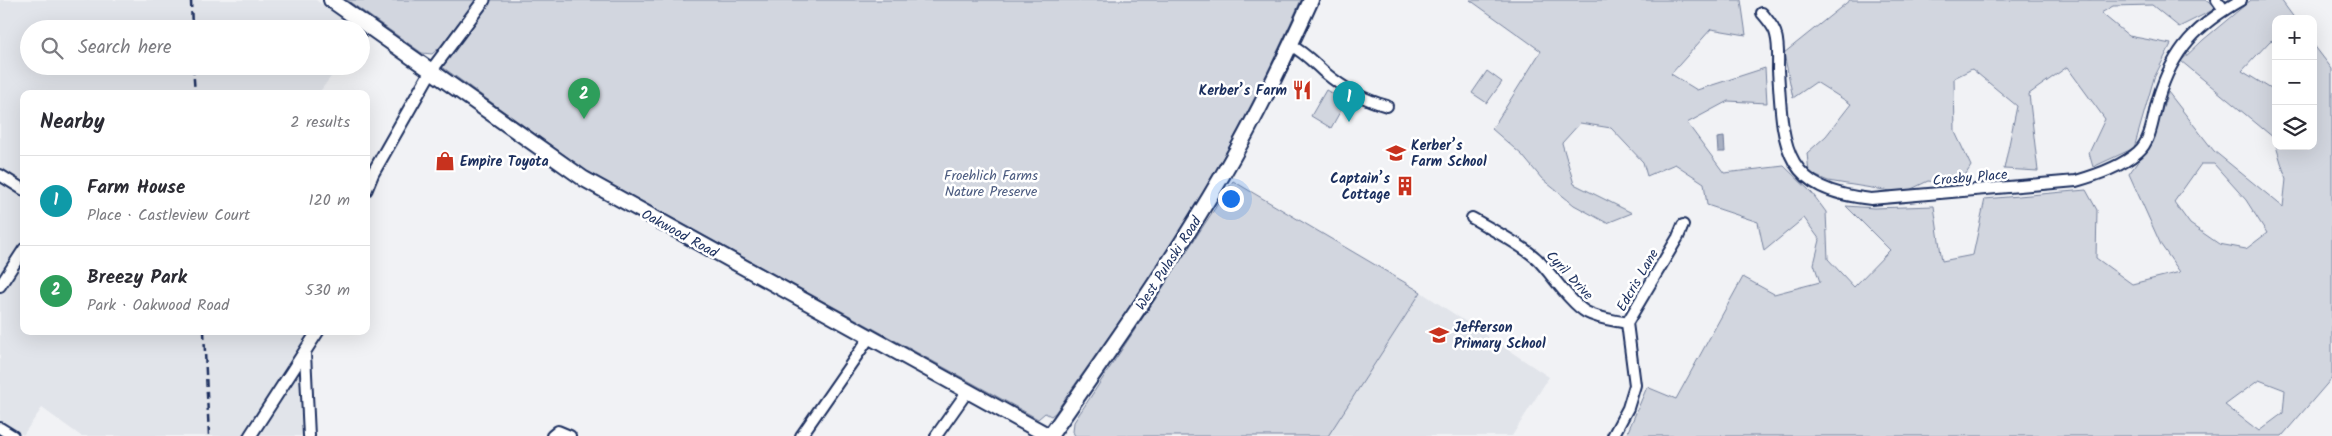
<!DOCTYPE html>
<html lang="en">
<head>
<meta charset="utf-8">
<style>
	:root { --surface:#fff; --page:#f7f7f7; --text:#2b2b33; --muted:#7c7c81; --line:#e1e1e2; --accent:#d93025 }
	body { margin:0; font-family:Kalam,sans-serif; background:var(--page); color:var(--text) }
	.controls { position:absolute; right:15px; top:15px; display:grid; overflow:hidden; border-radius:10px; box-shadow:0 5px 20px #0002 }
	.controls button { width:45px; height:45px; display:grid; place-items:center; padding:0; border:0; border-bottom:1px solid var(--line); background:var(--surface); color:var(--text); font:25px sans-serif }
	.you { position:absolute; left:1230px; top:198px; width:18px; height:18px; margin:-12px; border:4px solid #fff; border-radius:50%; background:#1a73e8; box-shadow:0 0 0 8px #1a73e833 }
	.badge { display:grid; place-items:center; width:32px; height:32px; border-radius:50%; background:var(--accent); color:#fff; font-size:16px; font-weight:700 }
	.pin { position:absolute; translate:-50% -41px; filter:drop-shadow(0 1px 2px #0008) }
	.pin::after { content:''; position:absolute; top:26px; width:18px; height:15px; background:inherit; clip-path:polygon(0 0,100% 0,50% 100%) }
	.list { margin:0; padding:0; list-style:none }
	h2 { display:flex; justify-content:space-between; align-items:center; height:65px; margin:0; padding:0 20px; font-size:21px }
	h2 small { font-size:16px; font-weight:400; color:var(--muted) }
	.list li { display:grid; grid-template-columns:32px 1fr auto; gap:15px; align-items:center; box-sizing:border-box; height:90px; padding:0 20px; border-top:1px solid var(--line) }
	.list b { display:block; font-size:19px; white-space:nowrap }
	.list p { margin:0; font-size:16px; white-space:nowrap; color:var(--muted) }
	.list em { font-size:16px; font-style:normal; color:var(--muted) }
	.icon { flex:none; width:28px; height:28px; fill:none; stroke:currentColor; stroke-width:2; stroke-linecap:round; stroke-linejoin:round }
	.map { position:relative; flex:none; width:2332px; height:436px; overflow:hidden }
	.search { position:absolute; background:var(--surface); box-shadow:0 5px 20px #0002; left:20px; top:20px; width:350px; height:55px; display:flex; align-items:center; gap:12px; box-sizing:border-box; padding:0 18px; border-radius:28px; color:var(--muted); font-size:19px }
	.panel { position:absolute; background:var(--surface); box-shadow:0 5px 20px #0002; left:20px; top:90px; width:350px; height:245px; border-radius:10px }
	.map>svg:first-child { display:block }
	.built { fill:#e1e4ea }
	.green { fill:#d2d6df; stroke:#76829e; fill-rule:evenodd }
	.water { fill:#a8b0c2; stroke:#707c9a }
	.lines { fill:none; stroke-linecap:round; stroke-linejoin:round }
	.minor-casing { stroke:#1b2f5e; stroke-width:14 }
	.tertiary-casing { stroke:#1b2f5e; stroke-width:15 }
	.secondary-casing { stroke:#1b2f5e; stroke-width:18 }
	.minor { stroke:#fff; stroke-width:10 }
	.tertiary { stroke:#fff; stroke-width:11 }
	.secondary { stroke:#fff; stroke-width:14 }
	.rail { stroke:#1b2f5e; stroke-width:2.5; stroke-dasharray:8 4; stroke-linecap:butt }
	.labels { text-anchor:middle; stroke-width:5; stroke-linejoin:round; paint-order:stroke }
	.poi-label { font-size:14px; font-weight:bold; fill:#1b2f5e; stroke:#fff; text-anchor:start }
	.park-label { font-size:14px; fill:#49597e; stroke:#fff }
	.street-label { font-size:14px; fill:#1b2f5e; stroke:#fff }
</style>
</head>
<body>
<div class="map">
<svg width="2332" height="436" viewBox="0 0 2332 436">
	<rect width="100%" height="100%" fill="#f1f2f5"/>
	<filter id="ink" filterUnits="userSpaceOnUse"><feTurbulence type="fractalNoise" baseFrequency=".02" numOctaves="2"/><feDisplacementMap in="SourceGraphic" scale="10" xChannelSelector="R" yChannelSelector="G"/><feConvolveMatrix kernelMatrix="1 2 1 2 8 2 1 2 1" color-interpolation-filters="sRGB"/></filter>
	<g filter="url(#ink)">
		<g class="built">
			<path d="M 0,0 L 316,0 L 357,29 L 29,29 L 29,66 L 339,66 L 318,94 L 24,94 L 24,331 L 312,331 L 302,350 L 305,436 L 81,436 L 42,408 L 23,435 L 0,420 Z"/>
			<path d="M 1421,292 L 1549,377 L 1512,436 L 1326,436 Z"/>
		</g>
		<g class="green">
			<path d="M 347,0 L 476,0 L 440,47 L 432,54 L 422,53 Z"/>
			<path d="M 490,0 L 1301,0 C 1272,65 1241,128 1205,189 C 1159,267 1106,340 1055,413 L 1051,416 L 1045,413 L 1038,419 L 588,172 L 441,66 Z"/>
			<path d="M 1470,0 L 1741,0 L 1746,35 L 1711,29 L 1671,74 L 1697,90 L 1765,68 L 1767,103 L 1728,101 L 1687,123 L 1724,173 L 1784,166 L 1812,193 L 1826,212 L 1828,259 L 1854,287 L 1890,250 L 1846,206 L 1874,208 L 1934,206 L 1942,261 L 1973,255 L 1985,199 L 2086,190 L 2097,210 L 2096,258 L 2132,284 L 2180,272 L 2161,245 L 2129,174 L 2151,143 L 2168,92 L 2214,151 L 2283,207 L 2286,179 L 2276,146 L 2313,146 L 2313,44 L 2332,69 L 2332,378 L 2282,436 L 1626,436 L 1647,387 L 1676,399 L 1743,277 L 1774,294 L 1820,282 L 1814,264 L 1820,240 L 1804,218 L 1764,251 L 1758,222 L 1707,205 L 1704,183 L 1675,164 L 1647,176 L 1643,162 L 1611,128 L 1580,123 L 1562,143 L 1574,184 L 1632,213 L 1607,223 L 1574,205 L 1542,179 L 1522,155 L 1492,129 L 1541,51 ZM 2201,164 L 2214,164 L 2246,200 L 2267,233 L 2246,249 L 2219,244 L 2190,224 L 2174,202 ZM 2259,380 L 2285,390 L 2283,413 L 2259,431 L 2225,405 Z"/>
			<path d="M 1850,0 L 2205,0 L 2217,8 L 2179,27 L 2152,5 L 2113,6 L 2101,13 L 2129,36 L 2171,44 L 2154,78 L 2134,148 L 2093,167 L 2089,153 L 2105,119 L 2067,67 L 2029,94 L 2038,171 L 2004,169 L 2017,106 L 1972,69 L 1954,78 L 1955,132 L 1971,166 L 1959,185 L 1928,181 L 1903,193 L 1828,181 L 1809,173 L 1807,153 L 1826,136 L 1851,104 L 1816,82 L 1793,98 L 1784,53 Z"/>
			<path d="M 2251,0 L 2281,0 L 2295,19 L 2276,19 L 2276,39 L 2270,41 L 2242,71 L 2276,92 L 2276,144 L 2274,138 L 2181,61 L 2203,40 Z"/>
			<path d="M 1487,71 L 1502,82 L 1487,103 L 1472,93 Z"/>
			<path d="M 1326,90 L 1346,101 L 1331,128 L 1311,116 Z"/>
			<path d="M 1233,181 L 1421,292 L 1328,436 L 1075,436 L 1073,432 L 1074,422 Z"/>
		</g>
		<path class="water" d="M 1724,137 L 1725,152 L 1718,152 L 1717,138 Z"/>
		<g class="lines">
			<defs>
				<g id="minor">
					<path d="M 2217,0 L 2224,10"/>
					<path d="M 1762,13 C 1767,19 1775,28 1776,35 C 1779,46 1778,59 1778,70 C 1783,145 1781,190 1871,199 L 2076,181 C 2097,175 2121,167 2138,152 C 2152,140 2153,116 2158,99 C 2173,49 2197,25 2241,0"/>
					<path d="M 1290,45 C 1304,52 1313,62 1324,72 C 1343,88 1364,100 1387,106"/>
					<path d="M 0,175 L 24,190"/>
					<path d="M 1472,218 C 1491,229 1521,244 1537,259 C 1551,273 1571,304 1586,312 C 1599,319 1613,320 1627,323"/>
					<path d="M 0,286 L 24,249"/>
					<path d="M 305,353 L 309,436"/>
					<path d="M 0,428 L 13,436"/>
					<path d="M 552,436 L 558,431 L 570,436"/>
					<path d="M 801,436 L 869,338"/>
					<path d="M 936,436 L 967,392"/>
					<path d="M 1613,436 L 1628,408 L 1635,385 L 1627,323 L 1678,237 L 1683,225"/>
				</g>
				<g id="tertiary">
					<path d="M 366,190 L 373,173 L 431,71 L 484,0"/>
					<path d="M 250,436 L 318,331"/>
				</g>
				<g id="secondary">
					<path d="M 331,0 L 584,179 L 1049,436"/>
					<path d="M 1050,436 C 1110,350 1170,266 1222,176 C 1256,119 1284,60 1311,0"/>
				</g>
			</defs>
			<use href="#minor" class="minor-casing"/>
			<use href="#tertiary" class="tertiary-casing"/>
			<use href="#secondary" class="secondary-casing"/>
			<use href="#minor" class="minor"/>
			<use href="#tertiary" class="tertiary"/>
			<use href="#secondary" class="secondary"/>
			<g class="rail">
				<path d="M 191,0 L 192,29"/>
				<path d="M 193,66 L 195,94"/>
				<path d="M 204,331 L 209,436"/>
			</g>
		</g>
	</g>
	<defs>
		<symbol id="restaurant-bare" viewBox="-9 -9 18 18"><path d="M-5-6h1v4h1v-4h1v4h1v-4h1v5L-1.5 .5V6h-2V.5L-5-1ZM5-6V6H3V1.5H1.5Q1.5-4 5-6Z" fill="#c8321e" stroke="#fff" stroke-width="2.5" paint-order="stroke"/></symbol>
		<symbol id="school-bare" viewBox="-9 -9 18 18"><path d="M0-5L7-2L0 1L-7-2ZM-4 1L0 2.5L4 1V4Q0 6-4 4Z" fill="#c8321e" stroke="#fff" stroke-width="2.5" paint-order="stroke"/></symbol>
		<symbol id="shop-bare" viewBox="-9 -9 18 18"><path d="M-5-2.5h2.3a2.7 3.5 0 0 1 5.4 0H5L5.5 6h-11ZM-1.5-2.5h3a1.5 2.3 0 0 0-3 0Z" fill="#c8321e" stroke="#fff" stroke-width="2.5" paint-order="stroke"/></symbol>
		<symbol id="building-bare" viewBox="-9 -9 18 18"><path d="M-4-6H4V6H1V3H-1V6H-4ZM-2.5-4.3h1.7v1.8h-1.7ZM.8-4.3h1.7v1.8H.8ZM-2.5-1h1.7V.8h-1.7ZM.8-1h1.7V.8H.8Z" fill="#c8321e" stroke="#fff" stroke-width="2.5" paint-order="stroke"/></symbol>
	</defs>
	<g fill-rule="evenodd">
		<use href="#restaurant-bare" x="1288" y="76" width="28" height="28"/>
		<use href="#school-bare" x="1382" y="139" width="28" height="28"/>
		<use href="#shop-bare" x="431" y="147" width="28" height="28"/>
		<use href="#building-bare" x="1391" y="172" width="28" height="28"/>
		<use href="#school-bare" x="1425" y="321" width="28" height="28"/>
	</g>
	<g class="labels">
		<g class="poi-label">
			<text x="1287" y="95" text-anchor="end">Kerber’s Farm</text>
			<text x="1411" y="150">Kerber’s<tspan x="1411" dy="16">Farm School</tspan></text>
			<text x="460" y="166">Empire Toyota</text>
			<text x="1390" y="183" text-anchor="end">Captain’s<tspan x="1390" dy="16">Cottage</tspan></text>
			<text x="1454" y="332">Jefferson<tspan x="1454" dy="16">Primary School</tspan></text>
		</g>
		<g class="park-label">
			<text x="991" y="180">Froehlich Farms<tspan x="991" dy="16">Nature Preserve</tspan></text>
		</g>
		<g class="street-label">
			<text transform="translate(1970 177) rotate(-5)" y="5">Crosby Place</text>
			<text transform="translate(680 233) rotate(29)" y="5">Oakwood Road</text>
			<text transform="translate(1168 263) rotate(-57)" y="5">West Pulaski Road</text>
			<text transform="translate(1570 275) rotate(47)" y="5">Cyril Drive</text>
			<text transform="translate(1637 280) rotate(-60)" y="5">Edcris Lane</text>
		</g>
	</g>
</svg>
<div class="controls">
<button>+</button>
<button>−</button>
<button><svg class="icon" aria-label="layers" viewBox="0 0 24 24"><path d="M12 4l9 5-9 5-9-5zM3 14l9 5 9-5"/></svg></button>
</div>
<div class="you"></div>
<div class="pin badge" style="left:1349px;top:122px;background:#0f9aa8">1</div>
<div class="pin badge" style="left:584px;top:119px;background:#2e9e5b">2</div>
<div class="search"><svg class="icon" aria-label="search" viewBox="0 0 24 24"><circle cx="10" cy="10" r="6"/><path d="M15 15l6 6"/></svg>Search here</div>
<section class="panel">
<h2>Nearby<small>2 results</small></h2>
<ul class="list">
<li><span class="badge" style="background:#0f9aa8">1</span><div><b>Farm House</b><p>Place · Castleview Court</p></div><em>120 m</em></li>
<li><span class="badge" style="background:#2e9e5b">2</span><div><b>Breezy Park</b><p>Park · Oakwood Road</p></div><em>530 m</em></li>
</ul>
</section>
</div>
</body>
</html>
